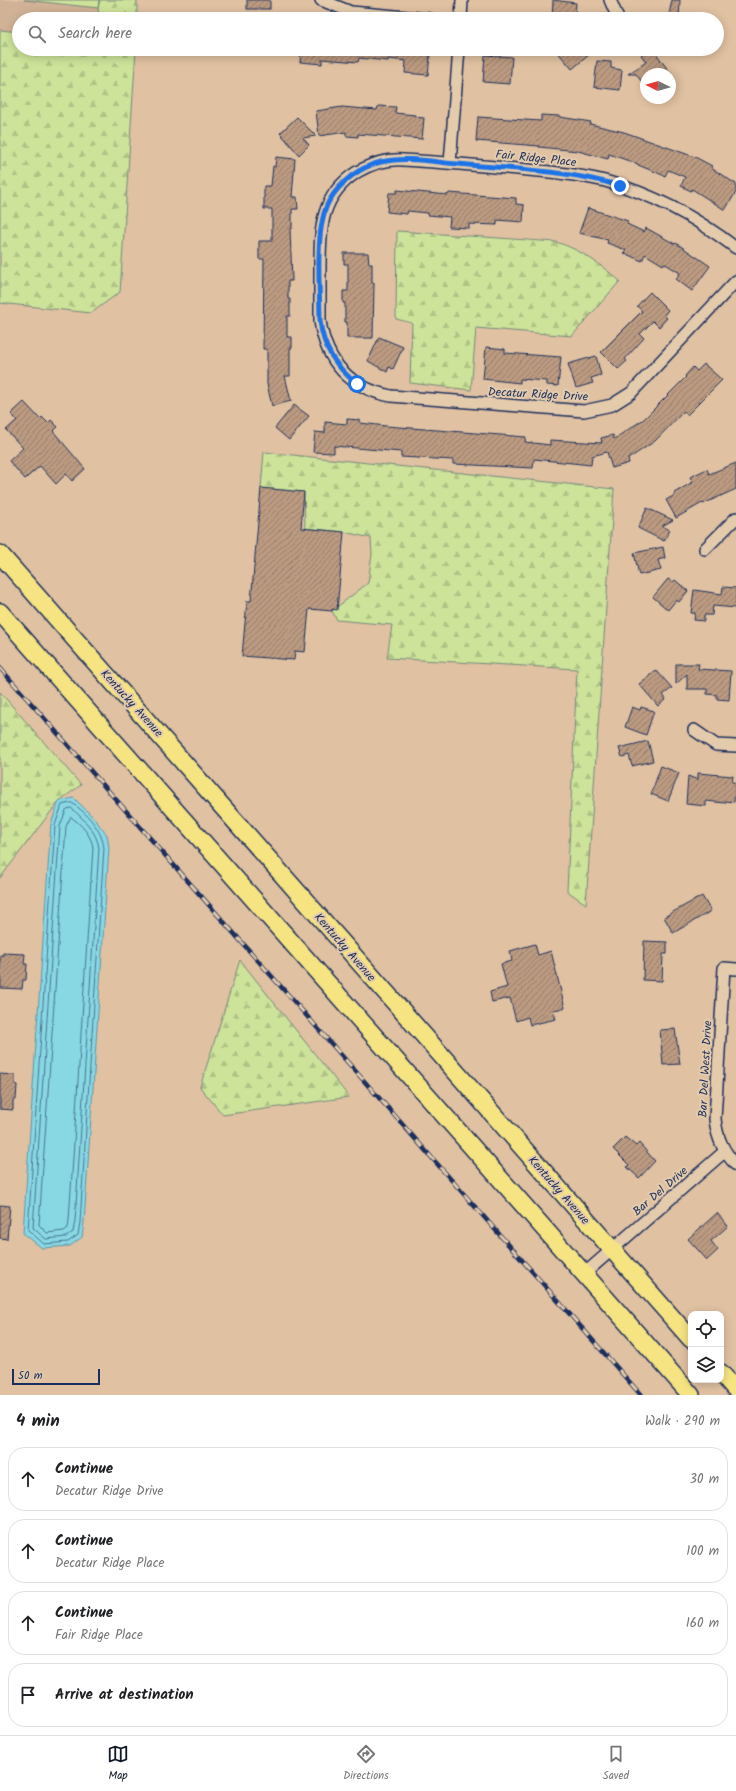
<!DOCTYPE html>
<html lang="en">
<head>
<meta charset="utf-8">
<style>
	:root { --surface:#fff; --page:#f2f2f2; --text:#202124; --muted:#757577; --line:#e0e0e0; --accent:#111827 }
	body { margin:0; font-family:Kalam,sans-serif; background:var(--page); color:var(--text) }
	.controls { position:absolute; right:12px; bottom:12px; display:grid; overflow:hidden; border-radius:8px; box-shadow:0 2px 10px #0003 }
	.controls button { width:36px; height:36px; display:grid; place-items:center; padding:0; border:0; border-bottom:1px solid var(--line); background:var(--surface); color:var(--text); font:20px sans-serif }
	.compass { position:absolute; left:640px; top:68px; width:36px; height:36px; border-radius:50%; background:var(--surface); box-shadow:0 2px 10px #0003; rotate:275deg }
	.scale { position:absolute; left:12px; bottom:10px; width:88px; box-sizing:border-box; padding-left:4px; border:2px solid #1b2f5e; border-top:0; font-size:11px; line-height:14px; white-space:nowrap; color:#1b2f5e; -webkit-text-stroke:3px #e4cbac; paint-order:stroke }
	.stop { position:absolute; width:12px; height:12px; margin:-9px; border:3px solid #1a73e8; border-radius:50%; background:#fff }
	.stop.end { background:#1a73e8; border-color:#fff; box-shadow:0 1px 4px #0008 }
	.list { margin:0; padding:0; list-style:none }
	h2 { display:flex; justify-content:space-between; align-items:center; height:52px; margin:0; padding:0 16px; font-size:17px }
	h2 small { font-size:13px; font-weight:400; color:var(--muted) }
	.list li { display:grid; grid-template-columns:26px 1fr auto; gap:12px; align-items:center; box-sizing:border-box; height:64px; margin:0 8px 8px; padding:0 8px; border:1px solid var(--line); border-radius:16px }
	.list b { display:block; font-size:15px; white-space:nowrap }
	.list p { margin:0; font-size:13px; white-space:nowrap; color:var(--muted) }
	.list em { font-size:13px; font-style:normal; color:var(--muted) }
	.icon { flex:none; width:22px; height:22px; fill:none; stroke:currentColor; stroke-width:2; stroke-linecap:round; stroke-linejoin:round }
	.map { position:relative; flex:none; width:736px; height:1395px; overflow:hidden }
	.search { position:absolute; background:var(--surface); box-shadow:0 2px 10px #0003; left:12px; right:12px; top:12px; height:44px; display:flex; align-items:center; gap:10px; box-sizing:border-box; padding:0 14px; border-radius:22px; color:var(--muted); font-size:15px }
	.sheet { height:340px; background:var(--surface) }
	nav { display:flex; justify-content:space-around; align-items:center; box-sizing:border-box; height:56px; border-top:1px solid var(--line); background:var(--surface); font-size:11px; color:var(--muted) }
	nav a { display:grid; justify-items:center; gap:2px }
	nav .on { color:var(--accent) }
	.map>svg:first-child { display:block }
	.built { fill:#d1b296 }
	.forest { fill:url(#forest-firs); stroke:#74897c }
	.pitch { fill:#cde399; stroke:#74897c }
	.water { fill:#88d8e3; stroke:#5c94ae }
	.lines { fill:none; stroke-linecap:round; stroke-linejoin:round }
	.shore { stroke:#477393; stroke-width:1 }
	.building { fill:url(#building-hatch); stroke:#1b2f5e }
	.street-casing { stroke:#1b2f5e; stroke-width:14 }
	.primary-casing { stroke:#1b2f5e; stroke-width:20 }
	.street { stroke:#e4cbac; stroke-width:11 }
	.primary { stroke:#f6e381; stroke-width:17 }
	.rail-casing { stroke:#1b2f5e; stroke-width:4.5 }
	.rail { stroke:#e4cbac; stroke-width:3; stroke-dasharray:9; stroke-linecap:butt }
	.route { stroke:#1a73e8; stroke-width:5 }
	.labels { text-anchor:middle; stroke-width:4; stroke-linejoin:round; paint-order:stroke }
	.street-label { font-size:12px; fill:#1b2f5e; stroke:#e4cbac }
</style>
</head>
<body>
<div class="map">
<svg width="736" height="1395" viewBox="0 0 736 1395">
	<defs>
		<pattern id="forest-firs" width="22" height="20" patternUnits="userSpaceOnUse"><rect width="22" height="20" fill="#cde399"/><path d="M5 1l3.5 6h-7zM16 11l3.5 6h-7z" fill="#afc386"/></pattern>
		<pattern id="building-hatch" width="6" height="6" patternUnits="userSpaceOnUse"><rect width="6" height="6" fill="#bb9a80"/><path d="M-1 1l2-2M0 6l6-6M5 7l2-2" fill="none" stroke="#977e6c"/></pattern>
	</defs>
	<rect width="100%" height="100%" fill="#e0c1a1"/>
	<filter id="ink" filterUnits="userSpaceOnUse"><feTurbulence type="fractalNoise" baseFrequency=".025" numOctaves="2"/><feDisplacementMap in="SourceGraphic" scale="8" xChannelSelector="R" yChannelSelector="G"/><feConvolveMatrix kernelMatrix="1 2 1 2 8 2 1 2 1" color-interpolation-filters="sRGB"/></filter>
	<g filter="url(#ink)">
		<path class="built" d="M 0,0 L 137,0 L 137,19 L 19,19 L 19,32 L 0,30 Z"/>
		<g class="forest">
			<path d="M 100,0 L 137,0 L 137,19 L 100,19 L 98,8 Z"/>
			<path d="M 0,30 L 19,32 L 19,49 L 136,49 L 120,292 L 91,313 L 0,303 Z"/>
			<path d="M 397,231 L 556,242 C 582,250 599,264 620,281 L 572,336 L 476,328 L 471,390 L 410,383 L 412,323 L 396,319 Z"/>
			<path d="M 264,452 L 614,489 L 586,904 L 567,891 L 577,669 L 387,658 L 392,625 L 337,620 L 332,611 L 368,583 L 372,554 L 371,538 L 344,532 L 305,528 L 304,492 L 261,488 Z"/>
			<path d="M 0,692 L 81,785 L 59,801 L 0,878 Z"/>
			<path d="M 240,960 L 349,1097 L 223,1115 L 200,1087 Z"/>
		</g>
		<path class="pitch" d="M 24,0 L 99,0 L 98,8 Z"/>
		<path class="water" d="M 74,798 L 92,816 L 107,835 L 109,848 L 84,1222 L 82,1237 L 70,1246 L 42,1248 L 23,1233 L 51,824 L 59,801 Z"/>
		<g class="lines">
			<g class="shore">
				<path d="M 72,803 C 87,813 102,830 104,848 L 80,1222 L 78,1235 L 68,1242 L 44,1244 L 28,1230 L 55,825 L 62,805 Z"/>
				<path d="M 71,808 C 83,818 97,832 99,848 L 75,1221 L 73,1232 L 66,1237 L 46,1239 L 33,1228 L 60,826 L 66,810 Z"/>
				<path d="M 71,817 C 81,824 92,836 93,848 L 69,1220 L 68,1228 L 64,1231 L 47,1233 L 39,1225 L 66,827 Z"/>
			</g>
		</g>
		<g class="building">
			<rect x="247" y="0" width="23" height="9"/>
			<path d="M 553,0 L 576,3 L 575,15 L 569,15 L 568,19 L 552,19 Z"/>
			<path d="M 672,0 L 680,0 L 679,19 L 668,19 Z"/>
			<path d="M 301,49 L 418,49 L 418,54 L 430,55 L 428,75 L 405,73 L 406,61 L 388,59 L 388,61 L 359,58 L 358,62 L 322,59 L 322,64 L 300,62 Z"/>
			<path d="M 555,49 L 584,49 L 589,55 L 572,69 Z"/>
			<path d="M 650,49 L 653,49 L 671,74 L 646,74 L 646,88 L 636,74 L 628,74 L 646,62 L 641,55 Z"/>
			<path d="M 485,55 L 512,57 L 510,84 L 483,82 Z"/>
			<path d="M 597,61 L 611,62 L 611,68 L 622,70 L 620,90 L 594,87 Z"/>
			<path d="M 378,106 L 396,107 L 395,113 L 415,115 L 415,117 L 424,118 L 422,139 L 358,134 L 358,137 L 346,136 L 346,132 L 319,136 L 316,111 L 342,107 L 377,110 Z"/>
			<path d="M 541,115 L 560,116 L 560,117 L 591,122 L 590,124 L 624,132 L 695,157 L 712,166 L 711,168 L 736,184 L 736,192 L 725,210 L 692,189 L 691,191 L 681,186 L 685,177 L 668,170 L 665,176 L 638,165 L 638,164 L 609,154 L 608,159 L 578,151 L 539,147 L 539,146 L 476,141 L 478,117 L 541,121 Z"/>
			<path d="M 297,117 L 316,136 L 303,138 L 309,145 L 299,155 L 280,133 Z"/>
			<path d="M 276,157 L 295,159 L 292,197 L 297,197 L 298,209 L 292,209 L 292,229 L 290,229 L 292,281 L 288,281 L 288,299 L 290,299 L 290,316 L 287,316 L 287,337 L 292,337 L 292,348 L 290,348 L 290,376 L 285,376 L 291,401 L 272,406 L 267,384 L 267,349 L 263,349 L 264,259 L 259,259 L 259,241 L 272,241 L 272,209 L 264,209 L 264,186 L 271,186 L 273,166 L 275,167 Z"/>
			<path d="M 397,190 L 448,195 L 449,193 L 516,198 L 516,204 L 524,205 L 523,222 L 497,220 L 497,225 L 469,224 L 469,228 L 449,227 L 450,217 L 428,215 L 428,213 L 408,211 L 407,214 L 387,212 L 389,193 L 397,193 Z"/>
			<path d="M 588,208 L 628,221 L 627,224 L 644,232 L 646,228 L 675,244 L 676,243 L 710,266 L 692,291 L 676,279 L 680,273 L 664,263 L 663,265 L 645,254 L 642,261 L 624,253 L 626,250 L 607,243 L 608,240 L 579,233 Z"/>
			<path d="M 344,253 L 368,253 L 369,264 L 372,264 L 372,283 L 374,283 L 373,338 L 347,338 L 347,322 L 345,322 L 345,303 L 343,303 L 343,291 L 348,291 L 348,264 L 344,264 Z"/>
			<path d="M 650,292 L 668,310 L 664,315 L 667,318 L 659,327 L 653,321 L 640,334 L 644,338 L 625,359 L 627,361 L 618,369 L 601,352 L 642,311 L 637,306 Z"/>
			<path d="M 379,337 L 403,347 L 393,369 L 389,367 L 387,372 L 368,361 Z"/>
			<path d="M 486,347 L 505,349 L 505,353 L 561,357 L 558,386 L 547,385 L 547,381 L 520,379 L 520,383 L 483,379 Z"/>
			<path d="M 596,356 L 601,375 L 591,378 L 593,383 L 576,388 L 568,364 Z"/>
			<path d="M 704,364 L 722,380 L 687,415 L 684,411 L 655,441 L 628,459 L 629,463 L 612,468 L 607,452 L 592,456 L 591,465 L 534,459 L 533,468 L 453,464 L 453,460 L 401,457 L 401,452 L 334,446 L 334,453 L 313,452 L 315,432 L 325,433 L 325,422 L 347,424 L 347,419 L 360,420 L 360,423 L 386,426 L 526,437 L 525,442 L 550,445 L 550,440 L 602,443 L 601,438 L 613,435 L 614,439 L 644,419 L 686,377 L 685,376 L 693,367 L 697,371 Z"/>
			<path d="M 24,402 L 40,419 L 42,417 L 48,423 L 51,420 L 58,427 L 53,431 L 85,469 L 72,481 L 66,474 L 56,484 L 40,466 L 25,479 L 9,461 L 23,448 L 6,430 L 17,420 L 11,414 Z"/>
			<path d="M 294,405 L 309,416 L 289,440 L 275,428 Z"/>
			<path d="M 736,463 L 736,489 L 703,504 L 702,503 L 676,518 L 666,500 L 675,495 L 674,493 L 693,482 L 690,477 L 707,469 L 709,474 Z"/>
			<path d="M 261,488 L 304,492 L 301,528 L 344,532 L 337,610 L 332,609 L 332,611 L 309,609 L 305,652 L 295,651 L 294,660 L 242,656 L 247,601 L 251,601 Z"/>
			<path d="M 647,508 L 673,520 L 662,526 L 670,530 L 664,541 L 638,528 Z"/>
			<path d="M 663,547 L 665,558 L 658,560 L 661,570 L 639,575 L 634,553 Z"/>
			<path d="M 668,579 L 673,582 L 675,580 L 688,591 L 679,602 L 676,600 L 668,610 L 653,597 Z"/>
			<path d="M 723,587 L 736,588 L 736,608 L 713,606 L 712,615 L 704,615 L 704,621 L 694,620 L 695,613 L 691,613 L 694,590 L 722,594 Z"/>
			<path d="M 676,664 L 699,664 L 698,669 L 731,671 L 729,700 L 717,699 L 717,695 L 707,694 L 707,689 L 687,689 L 687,674 L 676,684 Z"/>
			<path d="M 656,670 L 672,688 L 663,695 L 666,699 L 658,706 L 639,684 Z"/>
			<path d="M 632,707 L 640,710 L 641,707 L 654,711 L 646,735 L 625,727 Z"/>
			<path d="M 648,741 L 653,761 L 632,766 L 629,755 L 622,757 L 619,748 Z"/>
			<path d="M 661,766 L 679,773 L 668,801 L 651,794 Z"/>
			<path d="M 698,773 L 733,776 L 732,782 L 736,783 L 734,802 L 725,801 L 725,803 L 706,801 L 706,806 L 686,804 L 688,776 L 698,780 Z"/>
			<path d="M 702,896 L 711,911 L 673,933 L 664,917 Z"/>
			<path d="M 644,941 L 667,942 L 667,954 L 663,954 L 662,981 L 643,980 Z"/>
			<path d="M 535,944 L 538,955 L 551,951 L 565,1008 L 553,1010 L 556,1019 L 530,1025 L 528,1017 L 516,1021 L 510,998 L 492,1002 L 490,992 L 507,987 L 501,964 L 512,961 L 510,951 Z"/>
			<path d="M 3,953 L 25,954 L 24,964 L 27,964 L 26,980 L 23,980 L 22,989 L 1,988 L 0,955 L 3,955 Z"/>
			<path d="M 675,1029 L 680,1064 L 663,1065 L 660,1030 Z"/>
			<path d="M 0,1074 L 15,1075 L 15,1084 L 17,1085 L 16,1100 L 13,1100 L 13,1110 L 0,1109 Z"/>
			<path d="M 625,1137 L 636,1146 L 639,1143 L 655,1161 L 639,1178 L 627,1167 L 629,1165 L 613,1149 Z"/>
			<path d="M 0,1205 L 10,1206 L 7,1239 L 0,1238 Z"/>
			<path d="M 717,1213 L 728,1226 L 711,1241 L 718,1250 L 707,1260 L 688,1239 Z"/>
		</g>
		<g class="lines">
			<defs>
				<g id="street">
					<path d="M 321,0 L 351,12 L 430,19"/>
					<path d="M 610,0 L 617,16"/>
					<path d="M 461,19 L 462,0"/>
					<path d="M 450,163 L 459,49"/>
					<path d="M 736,248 C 697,218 653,194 605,181 C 572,173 539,171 506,168 C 472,165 438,162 403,160 C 387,159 371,164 357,172 C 321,195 320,227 320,266 C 320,284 320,302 320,321 C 326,362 350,388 391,396 L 584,411 L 612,405 L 631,393 L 736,281"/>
					<path d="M 705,549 L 736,518"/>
					<path d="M 694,730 L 716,745 L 736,746"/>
					<path d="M 736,969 L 724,968 L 715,1119 C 717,1138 723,1151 736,1165"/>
					<path d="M 584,1274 L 724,1152"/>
				</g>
				<g id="primary">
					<path d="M 0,554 L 691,1339"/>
					<path d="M 0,612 L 691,1395"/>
					<path d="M 721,1373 L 736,1390"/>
				</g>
			</defs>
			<use href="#street" class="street-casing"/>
			<use href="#primary" class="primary-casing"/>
			<use href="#street" class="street"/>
			<use href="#primary" class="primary"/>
			<defs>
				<path id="rail" d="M 0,668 L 641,1395"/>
			</defs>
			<use href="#rail" class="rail-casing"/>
			<use href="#rail" class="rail"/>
		</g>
	</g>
	<g class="lines" filter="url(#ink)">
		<path class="route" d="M 357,384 C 336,367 323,348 320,321 C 320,288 314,228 329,201 C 341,181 360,167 381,162 C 405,156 433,162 457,164 C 512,169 567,170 620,186"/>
	</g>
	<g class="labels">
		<g class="street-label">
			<text transform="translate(536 158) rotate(6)" y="4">Fair Ridge Place</text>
			<text transform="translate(538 394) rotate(3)" y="4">Decatur Ridge Drive</text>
			<text transform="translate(132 703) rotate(48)" y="4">Kentucky Avenue</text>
			<text transform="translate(345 947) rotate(49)" y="4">Kentucky Avenue</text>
			<text transform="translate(705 1069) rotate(-87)" y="4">Bar Del West Drive</text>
			<text transform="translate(559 1190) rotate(49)" y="4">Kentucky Avenue</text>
			<text transform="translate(660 1191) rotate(-41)" y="4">Bar Del Drive</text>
		</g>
	</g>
</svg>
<div class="controls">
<button><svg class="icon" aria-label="locate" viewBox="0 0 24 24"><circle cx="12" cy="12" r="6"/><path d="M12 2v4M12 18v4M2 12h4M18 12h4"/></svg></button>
<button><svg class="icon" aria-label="layers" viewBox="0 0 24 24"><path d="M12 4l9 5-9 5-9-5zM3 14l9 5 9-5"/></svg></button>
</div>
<svg class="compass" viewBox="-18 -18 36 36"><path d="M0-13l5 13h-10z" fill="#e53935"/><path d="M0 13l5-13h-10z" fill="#757577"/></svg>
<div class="scale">50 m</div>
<div class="stop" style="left:357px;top:384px"></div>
<div class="stop end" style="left:620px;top:186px"></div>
<div class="search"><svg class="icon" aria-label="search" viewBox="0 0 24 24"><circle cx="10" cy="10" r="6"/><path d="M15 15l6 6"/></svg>Search here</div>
</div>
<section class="sheet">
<h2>4 min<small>Walk · 290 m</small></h2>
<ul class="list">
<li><svg class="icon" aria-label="ahead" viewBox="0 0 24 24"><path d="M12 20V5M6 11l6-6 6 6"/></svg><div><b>Continue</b><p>Decatur Ridge Drive</p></div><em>30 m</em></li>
<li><svg class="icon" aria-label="ahead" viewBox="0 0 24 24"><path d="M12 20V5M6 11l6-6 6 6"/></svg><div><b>Continue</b><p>Decatur Ridge Place</p></div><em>100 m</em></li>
<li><svg class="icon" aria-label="ahead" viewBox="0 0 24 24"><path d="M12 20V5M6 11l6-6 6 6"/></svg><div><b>Continue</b><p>Fair Ridge Place</p></div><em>160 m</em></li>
<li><svg class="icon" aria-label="arrive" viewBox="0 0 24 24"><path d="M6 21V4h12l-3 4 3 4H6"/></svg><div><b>Arrive at destination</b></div></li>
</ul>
</section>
<nav>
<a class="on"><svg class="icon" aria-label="map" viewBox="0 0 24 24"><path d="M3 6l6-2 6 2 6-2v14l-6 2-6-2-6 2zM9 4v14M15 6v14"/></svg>Map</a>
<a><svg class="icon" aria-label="directions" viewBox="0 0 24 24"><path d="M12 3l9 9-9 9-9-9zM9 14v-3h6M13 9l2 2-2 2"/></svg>Directions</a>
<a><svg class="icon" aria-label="saved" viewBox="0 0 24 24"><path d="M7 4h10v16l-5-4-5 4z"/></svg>Saved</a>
</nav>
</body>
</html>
